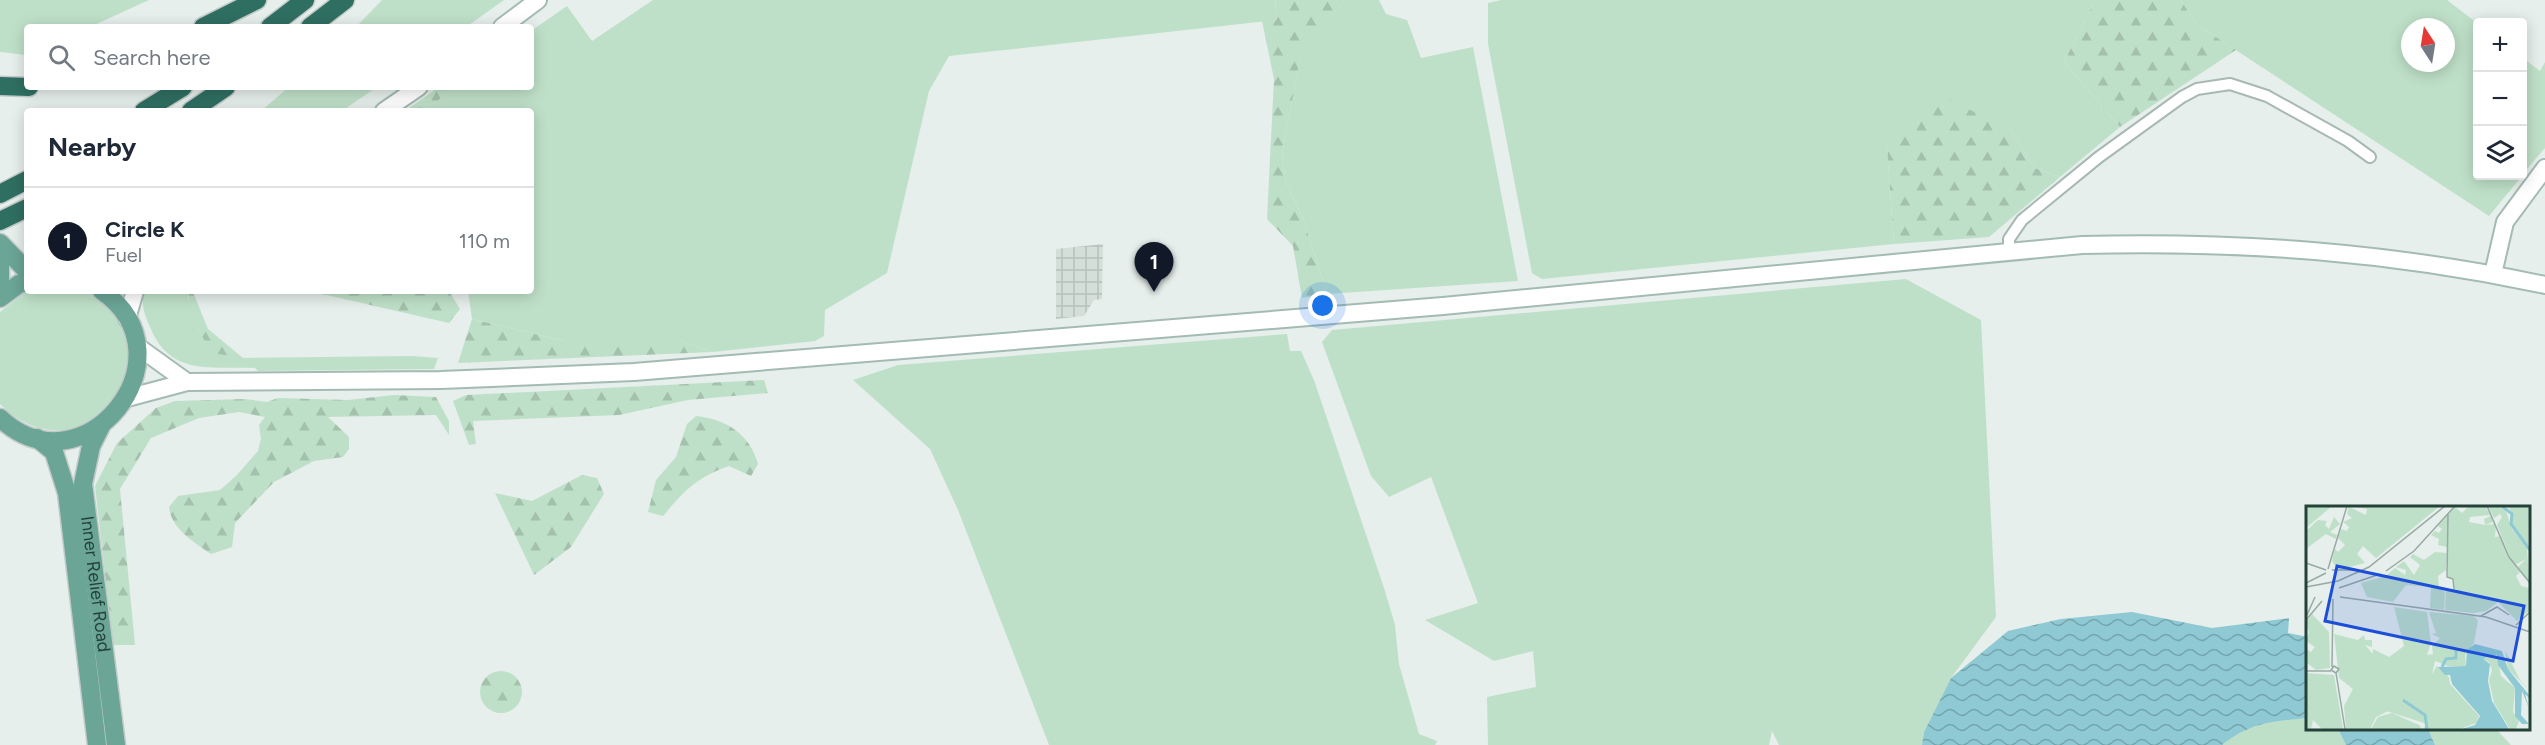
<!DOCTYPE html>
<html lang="en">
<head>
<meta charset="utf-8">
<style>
	:root { --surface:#fff; --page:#f2f2f3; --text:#1f2937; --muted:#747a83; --line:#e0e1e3; --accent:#111827 }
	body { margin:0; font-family:Figtree,sans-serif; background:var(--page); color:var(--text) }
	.controls { position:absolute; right:18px; top:18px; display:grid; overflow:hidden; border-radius:6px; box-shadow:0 3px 15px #0003 }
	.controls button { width:54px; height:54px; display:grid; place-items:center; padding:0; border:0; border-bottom:2px solid var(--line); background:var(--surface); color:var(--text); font:30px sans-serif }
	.compass { position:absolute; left:2401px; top:18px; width:54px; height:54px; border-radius:50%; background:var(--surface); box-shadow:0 3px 15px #0003; rotate:348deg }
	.you { position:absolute; left:1323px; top:306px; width:21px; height:21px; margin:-15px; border:4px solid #fff; border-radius:50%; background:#1a73e8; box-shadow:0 0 0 9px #1a73e833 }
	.badge { display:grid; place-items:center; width:39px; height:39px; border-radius:50%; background:var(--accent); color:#fff; font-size:20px; font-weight:700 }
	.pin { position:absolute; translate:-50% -50px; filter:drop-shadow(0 2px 3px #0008) }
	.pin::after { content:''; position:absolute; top:32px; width:21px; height:18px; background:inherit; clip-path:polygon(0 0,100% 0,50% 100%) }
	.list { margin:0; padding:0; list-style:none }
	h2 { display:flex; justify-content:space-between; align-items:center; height:78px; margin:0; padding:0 24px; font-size:26px }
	h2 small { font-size:20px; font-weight:400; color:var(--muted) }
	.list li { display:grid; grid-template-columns:39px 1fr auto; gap:18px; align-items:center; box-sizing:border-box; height:108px; padding:0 24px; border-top:2px solid var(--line) }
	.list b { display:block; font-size:22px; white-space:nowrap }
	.list p { margin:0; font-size:20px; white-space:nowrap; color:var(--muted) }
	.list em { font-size:20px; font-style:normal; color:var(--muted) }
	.icon { flex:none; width:33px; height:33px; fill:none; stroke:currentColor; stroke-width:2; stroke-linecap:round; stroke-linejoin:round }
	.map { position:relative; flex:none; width:2545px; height:745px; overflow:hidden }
	.search { position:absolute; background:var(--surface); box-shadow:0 3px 15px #0003; left:24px; top:24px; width:510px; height:66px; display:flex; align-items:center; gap:15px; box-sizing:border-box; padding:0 21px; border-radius:6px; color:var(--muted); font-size:22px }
	.panel { position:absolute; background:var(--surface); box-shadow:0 3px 15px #0003; left:24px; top:108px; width:510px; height:186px; border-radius:6px }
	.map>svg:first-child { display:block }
	.industrial { fill:url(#industrial-grid) }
	.green { fill:#bfe0c8; fill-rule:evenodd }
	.forest { fill:url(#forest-firs) }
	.water { fill:url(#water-waves) }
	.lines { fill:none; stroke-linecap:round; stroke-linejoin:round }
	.street-casing { stroke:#a8b8b2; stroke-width:14 }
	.secondary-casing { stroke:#a4bbb3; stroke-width:20 }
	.primary-casing { stroke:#c2cac8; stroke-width:21 }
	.highway-casing { stroke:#c2cac8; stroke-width:21 }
	.street { stroke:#fff; stroke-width:10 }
	.secondary { stroke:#fff; stroke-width:16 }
	.primary { stroke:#6aa596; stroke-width:18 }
	.highway { stroke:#2f6f62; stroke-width:18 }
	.labels { text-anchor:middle; stroke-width:5; stroke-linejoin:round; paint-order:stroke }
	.street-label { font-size:18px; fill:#24423a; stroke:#f7fbf9 }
	.inset-river { fill:none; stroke:#8ec9d4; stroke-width:3 }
	.inset-road { fill:none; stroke:#98aaa4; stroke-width:1.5 }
	.view { fill:#1d4ed8; fill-opacity:0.15; stroke:#1d4ed8; stroke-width:3 }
	.inset-edge { fill:none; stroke:#24423a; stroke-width:3 }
</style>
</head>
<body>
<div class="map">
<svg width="2545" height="745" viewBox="0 0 2545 745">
	<defs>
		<pattern id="industrial-grid" width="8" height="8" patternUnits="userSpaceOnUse" patternTransform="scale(1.5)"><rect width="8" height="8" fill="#d4dfda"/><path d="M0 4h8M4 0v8" fill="none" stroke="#b6c1bc"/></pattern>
		<pattern id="forest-firs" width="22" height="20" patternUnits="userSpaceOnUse" patternTransform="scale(1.5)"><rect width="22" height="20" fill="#bfe0c8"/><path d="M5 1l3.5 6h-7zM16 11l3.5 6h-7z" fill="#a4c1ad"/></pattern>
		<pattern id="water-waves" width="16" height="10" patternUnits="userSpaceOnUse" patternTransform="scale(1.5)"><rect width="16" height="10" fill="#8ec9d4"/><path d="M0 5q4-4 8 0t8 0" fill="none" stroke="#74a5ad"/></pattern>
	</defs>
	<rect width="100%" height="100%" fill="#e6efeb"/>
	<path class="industrial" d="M 1103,244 L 1102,299 L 1094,300 L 1084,316 L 1056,319 L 1056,249 Z"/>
	<g class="green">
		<path d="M 0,0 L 149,0 L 90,27 L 27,27 L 27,55 L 0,52 Z"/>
		<path d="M 382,0 L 504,0 L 466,27 L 356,27 Z"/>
		<path d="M 653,0 L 1275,0 L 1277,20 L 949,56 L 929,91 L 887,273 L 825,310 L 824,336 L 815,341 L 713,352 L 681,341 L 564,341 L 472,319 L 468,291 L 531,291 L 531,111 L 424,111 L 456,87 L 531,87 L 531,31 L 567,6 L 592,41 Z"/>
		<path d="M 1345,0 L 1379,0 L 1386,14 L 1407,20 L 1421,58 L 1473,47 L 1518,281 L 1327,294 L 1303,218 L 1286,183 L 1282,154 L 1301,53 Z"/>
		<path d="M 1501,0 L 2095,0 L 2064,62 L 2120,127 L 2060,177 L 2035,168 L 2009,129 L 1887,148 L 1894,244 L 1542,279 L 1532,273 L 1488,44 L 1488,3 Z"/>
		<path d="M 2181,0 L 2447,0 L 2477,23 L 2478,176 L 2522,176 L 2489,216 L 2196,24 ZM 2410,27 L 2446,27 L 2446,63 L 2410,63 Z"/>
		<path d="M 2523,58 L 2540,71 L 2545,62 L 2545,148 L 2522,175 Z"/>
		<path d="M 289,87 L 377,87 L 342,111 L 261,111 Z"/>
		<path d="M 1906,279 L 1981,320 L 1996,617 L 1951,678 L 1924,732 L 1922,745 L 1779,745 L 1772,731 L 1769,745 L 1488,745 L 1487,697 L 1536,687 L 1533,651 L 1494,661 L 1425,620 L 1478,603 L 1431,477 L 1389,497 L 1371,476 L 1322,342 L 1332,330 Z"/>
		<path d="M 27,291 C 43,291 72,287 87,291 C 110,297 130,329 130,352 C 130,359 127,368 125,375 C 124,380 124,388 121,393 C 118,398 110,404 105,409 C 72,441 31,435 0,404 L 0,312 Z"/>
		<path d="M 144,291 L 189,291 L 188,298 L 199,331 L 243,358 L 412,356 L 438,358 L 434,369 L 258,371 L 255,368 C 212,366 170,377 150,327 C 144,314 141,305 144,291 Z"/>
		<path d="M 1287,334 L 1290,351 L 1301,351 L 1314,380 L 1385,591 L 1395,625 L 1399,664 L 1419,734 L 1437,741 L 1435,745 L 1049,745 L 958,510 L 930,449 L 853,380 L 898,365 Z"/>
		<path d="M 2308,718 L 2308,728 L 2338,729 L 2346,745 L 2222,745 C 2252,722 2271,722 2308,718 Z"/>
		<path d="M 2428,729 L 2496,729 L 2511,745 L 2435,745 Z"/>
	</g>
	<g class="forest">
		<path d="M 1275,0 L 1345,0 L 1301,54 L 1282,154 L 1286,183 L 1303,218 L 1327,294 L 1302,298 L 1293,246 L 1267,219 L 1274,79 L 1262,21 L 1277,20 Z"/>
		<path d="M 2095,0 L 2181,0 L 2196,24 L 2236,50 L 2120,127 L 2064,62 Z"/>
		<path d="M 439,87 L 456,87 L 424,111 L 405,111 Z"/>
		<path d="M 1948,99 L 2009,129 L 2035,168 L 2060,177 L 1989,237 L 1894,244 L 1887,148 Z"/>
		<path d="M 189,291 L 266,291 L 193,292 L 208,329 L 243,358 L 212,353 C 202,336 186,312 189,291 Z"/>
		<path d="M 309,291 L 449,291 L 460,309 L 449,323 Z"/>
		<path d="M 472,319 L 564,341 L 681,341 L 713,352 L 458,363 Z"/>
		<path d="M 764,380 L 768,393 L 688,400 L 619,415 L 473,421 L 476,444 L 469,445 L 453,401 L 466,395 Z"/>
		<path d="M 394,395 L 436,397 L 449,421 L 449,435 L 436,415 L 328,417 L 349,437 L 349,449 L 343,457 L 314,461 L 274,482 L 235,523 L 232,547 L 211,554 C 195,543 171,529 169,507 L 178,496 L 220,490 L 236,476 L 258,451 L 261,439 L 259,425 L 265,417 L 239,412 L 199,418 L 151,438 L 120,489 L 135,645 L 113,645 L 95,486 L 117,443 L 156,408 L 175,401 L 245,399 L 267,402 L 278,398 L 348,400 Z"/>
		<path d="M 696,416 C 726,419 750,434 758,464 L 751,476 L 729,466 C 697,477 684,491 663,516 L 648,512 L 656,480 L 676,457 L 687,424 Z"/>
		<path d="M 582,475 L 597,478 L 604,494 L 571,547 L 534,575 L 495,493 L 532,501 Z"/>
		<circle cx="501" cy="692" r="21"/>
	</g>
	<g class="water">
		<path d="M 2132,612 L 2212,628 L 2289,618 L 2288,633 L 2308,637 L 2308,718 C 2271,722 2252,722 2222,745 L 1922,745 L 1924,732 L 1951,678 L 2008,631 L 2061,619 Z"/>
		<path d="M 2338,729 L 2428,729 L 2435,745 L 2346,745 Z"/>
	</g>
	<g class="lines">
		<defs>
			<path id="street" d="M 2009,251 L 2009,239 L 2022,220 L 2099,157 L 2182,97 L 2197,89 L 2230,84 L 2267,96 L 2348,141 L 2370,157"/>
			<g id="secondary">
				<path d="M 502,27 L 538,0"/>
				<path d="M 384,111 L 419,87"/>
				<path d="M 2493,274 L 2505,222 L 2545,168"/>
				<path d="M 127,319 L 135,291"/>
				<path d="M 137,346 L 187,382"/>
				<path d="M 127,398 L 187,382 L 441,380 L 634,372 L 1443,306 L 2082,245 C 2241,241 2390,252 2545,285"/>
			</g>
			<g id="primary">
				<path d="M 0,243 L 27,271"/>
				<path d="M 0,258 L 0,279"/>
				<path d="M 0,298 L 19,284 L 27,282"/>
				<path d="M 0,418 C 83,496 196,357 102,291"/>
				<path id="s1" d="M 101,426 L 91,446 L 83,484 L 116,745"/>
				<path d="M 37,438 L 54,452 L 67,493 L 97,745"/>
			</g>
			<g id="highway">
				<path d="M 203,27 L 257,0"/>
				<path d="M 270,27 L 305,0"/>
				<path d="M 310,27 L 345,0"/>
				<path d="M 0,86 L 29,87"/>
				<path d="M 144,111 L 183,87"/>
				<path d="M 191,111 L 226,87"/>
				<path d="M 0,194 L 27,180"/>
				<path d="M 0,221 L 27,208"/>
			</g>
		</defs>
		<use href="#street" class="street-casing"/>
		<use href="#secondary" class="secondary-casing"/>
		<use href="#primary" class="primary-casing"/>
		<use href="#highway" class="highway-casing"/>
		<use href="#street" class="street"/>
		<use href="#secondary" class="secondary"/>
		<use href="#primary" class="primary"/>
		<use href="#highway" class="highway"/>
	</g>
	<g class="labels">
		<g class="street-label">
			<text dy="6" stroke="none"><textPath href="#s1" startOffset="162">Inner Relief Road</textPath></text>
		</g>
	</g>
	<g transform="translate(2306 506)">
		<rect width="224" height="224" fill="#e6efeb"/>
		<path d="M 0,0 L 24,0 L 25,1 L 0,22 ZM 46,0 L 134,0 L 70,52 L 57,40 L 51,48 L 59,57 L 32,64 L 26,55 L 29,43 L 32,46 L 39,39 L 32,32 L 35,23 L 41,25 L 43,21 L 37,16 L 46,12 L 41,8 L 43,1 L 60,9 L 61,3 ZM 163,0 L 179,0 L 184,9 L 164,11 L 163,16 L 179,19 L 178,13 L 185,10 L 187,16 L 179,19 L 190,18 L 189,31 L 195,30 L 202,50 L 214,66 L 210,70 L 215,80 L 223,82 L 223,105 L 211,115 L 192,96 L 180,105 L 167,107 L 139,104 L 140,83 L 148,83 L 148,73 L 142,72 L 141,41 L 132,39 L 133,33 L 125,29 L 129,25 L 133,27 L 136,23 L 132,20 L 149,1 L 156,7 ZM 182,0 L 199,2 L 206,23 L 221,41 L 223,76 L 212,61 L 220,53 L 209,59 L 204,51 L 191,19 L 196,11 L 194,8 L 188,12 ZM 202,0 L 223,0 L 222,39 L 204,15 L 207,9 ZM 28,11 L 34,18 L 24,26 L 31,29 L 30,33 L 20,28 L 0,43 L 0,25 L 12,14 L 21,15 L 19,19 L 23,23 ZM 129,46 L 141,47 L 140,64 L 132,70 L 133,82 L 139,86 L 138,104 L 124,102 L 125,81 L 100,79 L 87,96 L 61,91 L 55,77 L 80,70 L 89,62 L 99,69 L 100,64 L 90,61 L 98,55 L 108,69 L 114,59 L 104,51 L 107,48 L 118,54 ZM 88,101 L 121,106 L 125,137 L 121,149 L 127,148 L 126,140 L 134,132 L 126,128 L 130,127 L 123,106 L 167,110 L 172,114 L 168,137 L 159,149 L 160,160 L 142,160 L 129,155 L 126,168 L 131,160 L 143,171 L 144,178 L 173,210 L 170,217 L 154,223 L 117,223 L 121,218 L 82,205 L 70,211 L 64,223 L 40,223 L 38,200 L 47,183 L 33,172 L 28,128 L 52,134 L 58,129 L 59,134 L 66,134 L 66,141 L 59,139 L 67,148 L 67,143 L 83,151 L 98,140 ZM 6,108 L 23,126 L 24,162 L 10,164 L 0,156 L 0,143 L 5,146 L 9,141 L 0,135 L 3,126 L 0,117 ZM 199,144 L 214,174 L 223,184 L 202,163 ZM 185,149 L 191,149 L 195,170 L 209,182 L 207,206 L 213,215 L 210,223 L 204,223 L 188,197 L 183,174 L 186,164 L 183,156 L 176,153 ZM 0,167 L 28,169 L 37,223 L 16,223 L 7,214 L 5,223 L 0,223 ZM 86,207 L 113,219 L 116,223 L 65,223 L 72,211 Z" fill="#bfe0c8"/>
		<path d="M 78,184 L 95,194 L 91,204 L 96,195 L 111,204 L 110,214 L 70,202 Z" fill="#bfe0c8"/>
		<path d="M 169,138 L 196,145 L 202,163 L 223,189 L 223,192 L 219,188 L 223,202 L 216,185 L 215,209 L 223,218 L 216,218 L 209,210 L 209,182 L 192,159 L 191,149 L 185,149 L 177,153 L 184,158 L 182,175 L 186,195 L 203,223 L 156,223 L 169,219 L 174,210 L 146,178 L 144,169 L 139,169 L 132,161 L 160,160 L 161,144 Z" fill="#8ec9d4"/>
		<path class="inset-river" d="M 196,0 L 206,8 L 205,18 L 224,44M 136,161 L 140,153 L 150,152 L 150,143M 97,194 L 119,209 L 121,223"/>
		<path class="inset-road" d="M 181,0 L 203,51 L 224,77M 142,7 L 141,71 L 147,73 L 148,83M 0,57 L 20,64M 22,63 L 41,0M 26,64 L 51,64M 80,65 L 108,45 L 149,0M 0,77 L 20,67M 0,81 L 32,75 L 63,61 L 139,0M 33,82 L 74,68M 34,91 L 180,111 L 224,126M 1,109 L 9,91M 175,110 L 191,101 L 203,109M 0,114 L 16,95M 210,119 L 224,106M 26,161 L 27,93M 0,165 L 25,165M 30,167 L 33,163 L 28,160 L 25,164 L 30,167 L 39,223"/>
		<path class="view" d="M 31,60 L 218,100 L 207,155 L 19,115 Z"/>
		<rect width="224" height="224" class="inset-edge"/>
	</g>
</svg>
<div class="controls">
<button>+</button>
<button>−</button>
<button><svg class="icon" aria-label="layers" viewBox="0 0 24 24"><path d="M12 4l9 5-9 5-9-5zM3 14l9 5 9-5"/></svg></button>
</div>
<svg class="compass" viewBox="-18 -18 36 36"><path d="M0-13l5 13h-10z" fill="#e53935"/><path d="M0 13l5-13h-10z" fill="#747a83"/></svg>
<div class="you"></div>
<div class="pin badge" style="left:1154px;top:292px">1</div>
<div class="search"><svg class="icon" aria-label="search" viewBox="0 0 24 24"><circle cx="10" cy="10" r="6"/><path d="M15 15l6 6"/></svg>Search here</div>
<section class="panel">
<h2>Nearby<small></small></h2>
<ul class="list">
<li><span class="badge">1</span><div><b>Circle K</b><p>Fuel</p></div><em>110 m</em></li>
</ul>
</section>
</div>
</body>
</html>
